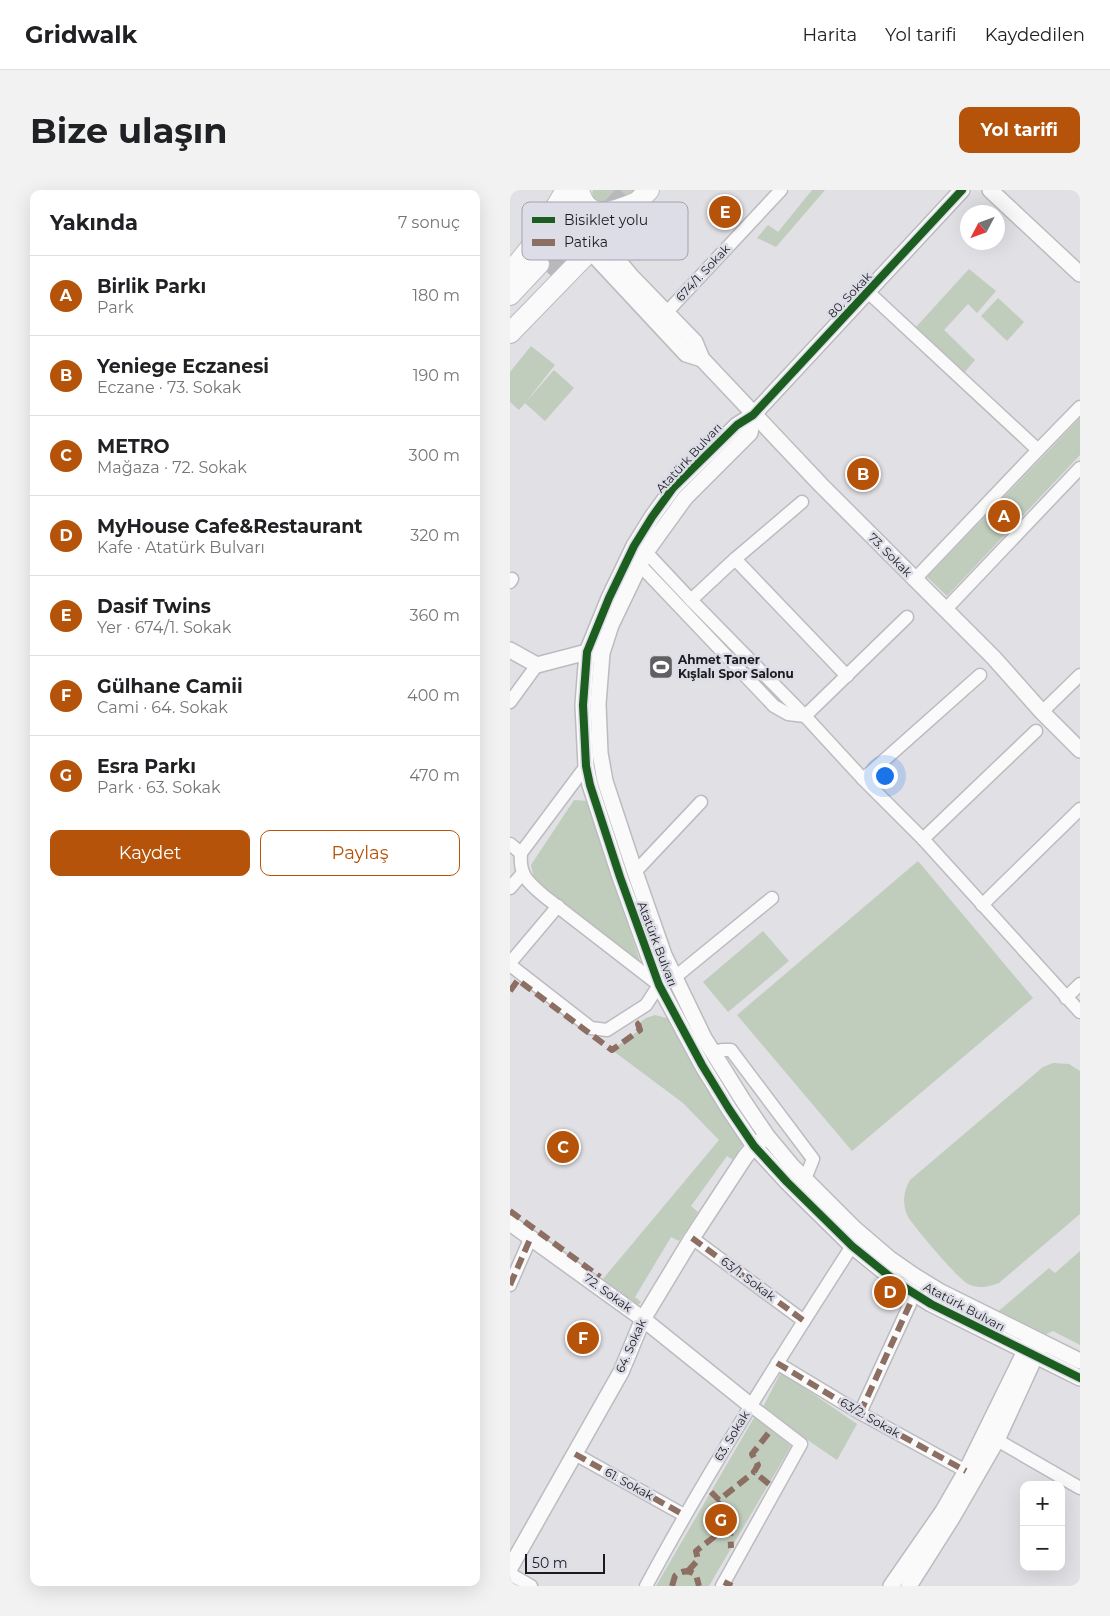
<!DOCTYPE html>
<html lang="tr">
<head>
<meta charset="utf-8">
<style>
	:root { --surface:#fff; --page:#f2f2f2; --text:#202124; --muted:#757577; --line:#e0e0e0; --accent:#b45309 }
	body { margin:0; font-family:Montserrat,sans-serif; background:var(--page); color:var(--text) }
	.controls { position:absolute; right:15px; bottom:15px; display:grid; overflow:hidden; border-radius:10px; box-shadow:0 5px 20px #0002 }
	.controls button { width:45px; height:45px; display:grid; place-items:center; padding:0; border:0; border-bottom:1px solid var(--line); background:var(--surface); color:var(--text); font:25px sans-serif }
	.compass { position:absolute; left:450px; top:15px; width:45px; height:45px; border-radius:50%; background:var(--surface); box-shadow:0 5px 20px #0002; rotate:229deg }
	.scale { position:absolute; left:15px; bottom:12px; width:80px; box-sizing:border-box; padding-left:5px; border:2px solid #1b1b1e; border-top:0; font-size:14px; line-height:18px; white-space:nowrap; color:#1b1b1e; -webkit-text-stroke:4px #dddde8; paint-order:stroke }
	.you { position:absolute; left:374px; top:585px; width:18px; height:18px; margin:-12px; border:4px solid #fff; border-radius:50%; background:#1a73e8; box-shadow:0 0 0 8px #1a73e833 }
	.badge { display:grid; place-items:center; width:32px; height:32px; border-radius:50%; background:var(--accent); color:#fff; font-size:16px; font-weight:700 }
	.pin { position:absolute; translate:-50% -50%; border:2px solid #fff; box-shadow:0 1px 5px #0006 }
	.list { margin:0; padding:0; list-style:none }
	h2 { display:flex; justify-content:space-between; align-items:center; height:65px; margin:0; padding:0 20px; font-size:21px }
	h2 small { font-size:16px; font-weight:400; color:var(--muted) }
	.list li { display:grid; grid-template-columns:32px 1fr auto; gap:15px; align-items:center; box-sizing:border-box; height:80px; padding:0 20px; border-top:1px solid var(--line) }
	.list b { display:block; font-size:19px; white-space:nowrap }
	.list p { margin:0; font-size:16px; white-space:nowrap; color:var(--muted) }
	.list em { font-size:16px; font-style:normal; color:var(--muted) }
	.actions { display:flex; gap:10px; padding:15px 20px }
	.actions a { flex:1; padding:11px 0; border:1px solid var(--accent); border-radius:10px; text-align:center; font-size:18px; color:var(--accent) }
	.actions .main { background:var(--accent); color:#fff }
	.map { position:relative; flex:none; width:570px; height:1396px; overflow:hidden; border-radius:10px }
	header { display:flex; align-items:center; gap:30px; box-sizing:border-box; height:70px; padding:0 25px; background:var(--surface); border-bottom:1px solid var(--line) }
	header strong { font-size:24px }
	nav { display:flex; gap:28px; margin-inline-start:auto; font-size:18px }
	.intro { display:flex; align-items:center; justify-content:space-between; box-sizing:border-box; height:120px; padding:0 30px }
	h1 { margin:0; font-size:35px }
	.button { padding:12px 22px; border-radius:10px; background:var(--accent); color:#fff; font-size:18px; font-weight:700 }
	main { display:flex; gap:30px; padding:0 30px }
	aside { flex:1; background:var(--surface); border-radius:10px; box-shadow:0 5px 20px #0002 }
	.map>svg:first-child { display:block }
	.green { fill:#c0ccbc }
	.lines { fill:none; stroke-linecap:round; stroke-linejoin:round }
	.trunk-tunnel { stroke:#b9b9bd; stroke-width:20; stroke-dasharray:20 10; stroke-linecap:butt }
	.minor-casing { stroke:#bcbcc0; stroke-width:15 }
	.tertiary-casing { stroke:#bcbcc0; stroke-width:18 }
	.trunk-casing { stroke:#bcbcc0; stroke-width:22 }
	.minor { stroke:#fafafb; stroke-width:12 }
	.tertiary { stroke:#fafafb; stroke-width:15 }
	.trunk { stroke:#fafafb; stroke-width:20 }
	.quiet { stroke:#8d6e63; stroke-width:6; stroke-dasharray:12 6; stroke-linecap:butt }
	.cycleway-casing { stroke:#dddde8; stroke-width:11 }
	.cycleway { stroke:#1b5e20; stroke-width:8 }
	.labels { text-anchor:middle; stroke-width:5; stroke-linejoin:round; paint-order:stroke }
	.street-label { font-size:12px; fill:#1b1b1e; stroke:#dddde8 }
	.poi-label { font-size:12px; font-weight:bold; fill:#1b1b1e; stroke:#dddde8; text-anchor:start }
	.key { fill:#dddde8; stroke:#a3a3ab; stroke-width:1 }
	.key-label { font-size:14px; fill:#1b1b1e }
</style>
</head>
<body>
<header>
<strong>Gridwalk</strong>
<nav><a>Harita</a><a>Yol tarifi</a><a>Kaydedilen</a></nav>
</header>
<div class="intro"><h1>Bize ulaşın</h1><a class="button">Yol tarifi</a></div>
<main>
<aside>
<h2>Yakında<small>7 sonuç</small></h2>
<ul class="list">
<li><span class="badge">A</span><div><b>Birlik Parkı</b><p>Park</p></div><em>180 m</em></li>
<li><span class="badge">B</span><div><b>Yeniege Eczanesi</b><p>Eczane · 73. Sokak</p></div><em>190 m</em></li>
<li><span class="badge">C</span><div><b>METRO</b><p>Mağaza · 72. Sokak</p></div><em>300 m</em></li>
<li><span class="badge">D</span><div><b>MyHouse Cafe&amp;Restaurant</b><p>Kafe · Atatürk Bulvarı</p></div><em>320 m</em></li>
<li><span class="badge">E</span><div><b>Dasif Twins</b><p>Yer · 674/1. Sokak</p></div><em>360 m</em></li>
<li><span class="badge">F</span><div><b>Gülhane Camii</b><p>Cami · 64. Sokak</p></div><em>400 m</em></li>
<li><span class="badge">G</span><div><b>Esra Parkı</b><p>Park · 63. Sokak</p></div><em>470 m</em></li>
</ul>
<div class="actions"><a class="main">Kaydet</a><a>Paylaş</a></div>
</aside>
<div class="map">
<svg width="570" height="1396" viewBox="0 0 570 1396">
	<rect width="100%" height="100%" fill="#e0e0e5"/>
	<g class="green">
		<path d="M 83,0 L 137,0 L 127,12 L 87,14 L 82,3 Z"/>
		<path d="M 302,0 L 315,0 L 266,57 L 247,48 L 258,35 L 268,42 Z"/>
		<path d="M 459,79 L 486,101 L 467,123 L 458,114 L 434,140 L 465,170 L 454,183 L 406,137 Z"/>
		<path d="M 488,108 L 514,132 L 497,151 L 471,126 Z"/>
		<path d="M 21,156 L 45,175 L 15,213 L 44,180 L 64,198 L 35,231 L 15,213 L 9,220 L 0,212 L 0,182 Z"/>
		<path d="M 570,228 L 570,265 L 437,406 L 417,387 Z"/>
		<path d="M 64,610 L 77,611 L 131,774 L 24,690 L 21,675 Z"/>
		<path d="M 408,671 L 523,808 L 342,961 L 227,825 Z"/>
		<path d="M 253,741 L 279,771 L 218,822 L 193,792 Z"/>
		<path d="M 145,825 L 157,828 L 164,837 L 234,952 L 223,970 L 217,966 L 181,1016 L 188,1022 L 169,1051 L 161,1047 L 125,1107 L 131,1112 L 128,1115 L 93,1089 L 209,950 L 173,913 L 102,860 L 129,840 L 128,834 L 136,828 Z"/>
		<path d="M 543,873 L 559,874 L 570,881 L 570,1024 L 489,1093 C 479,1097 468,1099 458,1094 C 446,1087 407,1040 398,1027 C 392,1014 393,1002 400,990 L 533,877 Z"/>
		<path d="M 570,1061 L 570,1155 L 543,1141 L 530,1147 L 484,1125 L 539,1078 L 545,1083 Z"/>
		<path d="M 271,1182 L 347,1234 L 327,1270 L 252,1219 Z"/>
		<path d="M 245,1226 L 281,1256 L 199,1396 L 146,1396 Z"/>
	</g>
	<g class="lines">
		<path class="trunk-tunnel" d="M 39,84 L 119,0"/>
		<defs>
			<g id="minor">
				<path d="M 358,102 L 528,260 L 404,390"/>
				<path d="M 156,123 L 271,0"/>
				<path d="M 528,260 L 570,217"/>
				<path d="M 292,312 L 225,369 L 337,486"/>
				<path d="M 136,362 L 181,410 L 295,526 L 353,589 L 413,649 L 570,822"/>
				<path d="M 129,374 L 264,516 L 278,524 L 295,526 L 397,427"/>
				<path d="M 0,392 L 2,389"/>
				<path d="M 181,410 L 225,369"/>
				<path d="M 435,420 L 570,278"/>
				<path d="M 0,512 L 27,475"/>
				<path d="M 532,522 L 570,485"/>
				<path d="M 76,576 L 11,663 C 9,686 18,692 34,706 L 149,795"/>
				<path d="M 353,589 L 470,485"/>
				<path d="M 413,649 L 526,541"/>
				<path d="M 0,654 L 11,663"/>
				<path d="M 125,682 L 191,612"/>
				<path d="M 0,698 L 13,683"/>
				<path d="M 472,715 L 570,619"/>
				<path d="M 0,773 L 48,716"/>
				<path d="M 0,775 L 81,838 L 97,840 L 136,815 L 149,795 L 164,788 L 262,708"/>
				<path d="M 556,808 L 570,794"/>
				<path d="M 202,862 L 213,860 L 221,860 L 303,969 L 295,989"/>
				<path d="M 182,1048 L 294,1131"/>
				<path d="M 0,1095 L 21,1047"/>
				<path d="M 267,1173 L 350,1223 L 456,1281"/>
				<path d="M 350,1223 L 400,1114"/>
				<path d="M 487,1250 L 570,1298"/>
				<path d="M 65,1264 L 174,1325"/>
				<path d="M 0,1384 L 21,1396"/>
				<path d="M 136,1396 C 199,1279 270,1168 342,1056"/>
				<path d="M 212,1396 L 291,1254 L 240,1215"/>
			</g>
			<g id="tertiary">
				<path d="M 59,0 L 59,23 L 68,42 L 80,61 L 176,164 L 192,169"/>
				<path d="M 452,0 L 243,225 L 227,235 L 163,298 L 142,327 L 124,356 L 99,408 L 77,462 L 73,515 L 76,576 L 80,595 L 110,687 L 149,795 L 192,875 L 219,919 L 244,956 L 277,992 L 342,1056 L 389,1094 L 421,1114 L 570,1188"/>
				<path d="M 480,0 L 570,84"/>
				<path d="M 98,43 L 99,55 L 102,63 L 121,86 L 185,152 L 192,169 L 311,295 L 484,468 L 532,522 L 570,560"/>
				<path d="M 243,225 L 240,243 L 175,308 L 136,362 L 101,435 L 92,463 L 88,514 L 90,563 L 95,591 L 125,682 L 154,765 L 194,848 L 234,912 L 257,946 L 282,976 L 345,1039 L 380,1069 L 403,1085 L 429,1101 L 570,1171"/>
				<path d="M 0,460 L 27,475 L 77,462 L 85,463"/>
				<path d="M 0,1033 L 133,1129 L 240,1215"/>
				<path d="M 0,1378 L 111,1182 L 133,1129 L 182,1048 L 235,967 L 244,956 L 252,950"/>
				<path d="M 381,1396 L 433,1321 L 456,1281 L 519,1153"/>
				<path d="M 399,1396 L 442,1328 L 487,1250 L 530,1156"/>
			</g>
			<g id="trunk">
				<path d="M 69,0 C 77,32 102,23 125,13"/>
				<path d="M 0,83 L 25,52 L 56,0"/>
				<path d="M 0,105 L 29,74"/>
				<path d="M 0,143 L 139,0"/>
			</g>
		</defs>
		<use href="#minor" class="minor-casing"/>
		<use href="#tertiary" class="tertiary-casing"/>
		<use href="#trunk" class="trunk-casing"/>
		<use href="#minor" class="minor"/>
		<use href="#tertiary" class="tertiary"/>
		<use href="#trunk" class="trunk"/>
		<g class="quiet">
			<path d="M 0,801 L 8,790 L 102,860 L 130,840 L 128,834 L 133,830"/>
			<path d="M 0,1021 L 90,1087"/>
			<path d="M 182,1048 L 294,1131"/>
			<path d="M 0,1095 L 21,1047"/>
			<path d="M 267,1173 L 350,1223 L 456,1281"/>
			<path d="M 350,1223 L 400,1114"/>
			<path d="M 65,1264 L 174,1325"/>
			<path d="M 259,1294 L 244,1282 L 248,1275 L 242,1264 L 261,1240"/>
			<path d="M 201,1302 L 209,1310 L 244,1282"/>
			<path d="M 213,1317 L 220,1336 L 221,1358"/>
			<path d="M 178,1381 L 188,1370 L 186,1361 L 204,1347 L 201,1338 L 216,1321"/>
			<path d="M 214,1392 L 222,1396"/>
			<path d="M 162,1396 L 165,1386 C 172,1380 179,1380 186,1385 L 189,1396"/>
		</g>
		<defs>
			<path id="cycleway" d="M 452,0 L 243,225 L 227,235 L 163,298 L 142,327 L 124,356 L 99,408 L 77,462 L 73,515 L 76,576 L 80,595 L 110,687 L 149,795 L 192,875 L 219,919 L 244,956 L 277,992 L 342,1056 L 389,1094 L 421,1114 L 570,1188"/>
		</defs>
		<use href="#cycleway" class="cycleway-casing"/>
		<use href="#cycleway" class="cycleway"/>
	</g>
	<defs>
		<symbol id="stadium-square" viewBox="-11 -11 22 22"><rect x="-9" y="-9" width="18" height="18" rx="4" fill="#606064" stroke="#dddde8"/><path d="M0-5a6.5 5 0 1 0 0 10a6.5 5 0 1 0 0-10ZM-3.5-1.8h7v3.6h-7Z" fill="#fff"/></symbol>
	</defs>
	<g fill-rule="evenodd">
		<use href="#stadium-square" x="137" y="463" width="28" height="28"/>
	</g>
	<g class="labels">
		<g class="street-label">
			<text transform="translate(193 83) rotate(-47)" y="4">674/1. Sokak</text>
			<text transform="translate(340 105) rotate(-47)" y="4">80. Sokak</text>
			<text transform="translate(179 268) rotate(-47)" y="4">Atatürk Bulvarı</text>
			<text transform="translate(380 365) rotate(45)" y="4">73. Sokak</text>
			<text transform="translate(147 754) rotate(69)" y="4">Atatürk Bulvarı</text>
			<text transform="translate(238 1089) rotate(37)" y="4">63/1. Sokak</text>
			<text transform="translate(98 1103) rotate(36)" y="4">72. Sokak</text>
			<text transform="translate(454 1117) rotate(28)" y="4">Atatürk Bulvarı</text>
			<text transform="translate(121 1156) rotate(-66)" y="4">64. Sokak</text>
			<text transform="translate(360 1228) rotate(30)" y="4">63/2. Sokak</text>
			<text transform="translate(222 1246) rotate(-59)" y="4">63. Sokak</text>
			<text transform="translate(119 1294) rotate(29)" y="4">61. Sokak</text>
		</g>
		<g class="poi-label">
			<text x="168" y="474">Ahmet Taner<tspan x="168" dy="14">Kışlalı Spor Salonu</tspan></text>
		</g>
	</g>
	<rect x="12" y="12" width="166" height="58" rx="8" class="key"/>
	<rect x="22" y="27" width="23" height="6" fill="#1b5e20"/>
	<rect x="22" y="49" width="23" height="7" fill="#8d6e63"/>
	<g class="key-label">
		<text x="54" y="35">Bisiklet yolu</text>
		<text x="54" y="57">Patika</text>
	</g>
</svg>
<div class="controls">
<button>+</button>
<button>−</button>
</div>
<svg class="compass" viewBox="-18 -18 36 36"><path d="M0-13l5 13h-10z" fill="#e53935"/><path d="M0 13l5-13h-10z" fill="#757577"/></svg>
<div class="scale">50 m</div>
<div class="you"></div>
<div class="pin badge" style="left:494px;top:326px">A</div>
<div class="pin badge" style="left:353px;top:284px">B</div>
<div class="pin badge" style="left:53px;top:957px">C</div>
<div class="pin badge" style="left:380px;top:1102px">D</div>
<div class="pin badge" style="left:215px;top:22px">E</div>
<div class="pin badge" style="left:73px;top:1148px">F</div>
<div class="pin badge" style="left:211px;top:1330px">G</div>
</div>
</main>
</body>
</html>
